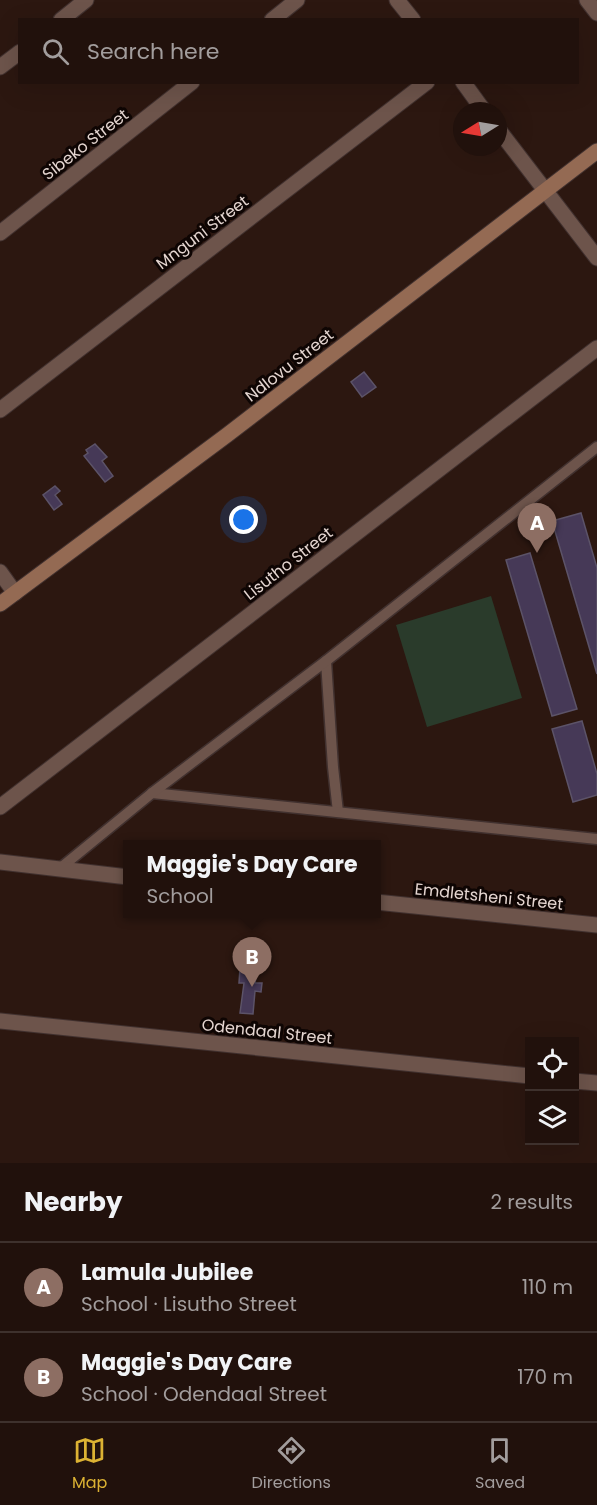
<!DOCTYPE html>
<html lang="en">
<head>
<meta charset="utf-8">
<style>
	:root { --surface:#21110c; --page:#2d1f1a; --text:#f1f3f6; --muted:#a29d9d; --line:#3e312d; --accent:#dcb233 }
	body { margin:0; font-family:Poppins,sans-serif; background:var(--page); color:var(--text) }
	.controls { position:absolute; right:18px; bottom:18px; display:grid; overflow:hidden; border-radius:0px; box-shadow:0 6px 24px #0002 }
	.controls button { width:54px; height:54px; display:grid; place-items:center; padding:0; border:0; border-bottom:2px solid var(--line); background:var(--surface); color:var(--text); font:30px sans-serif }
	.compass { position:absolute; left:453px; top:102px; width:54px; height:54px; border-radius:50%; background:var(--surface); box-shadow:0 6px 24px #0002; rotate:259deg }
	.you { position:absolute; left:244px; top:520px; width:21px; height:21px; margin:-15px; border:4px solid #fff; border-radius:50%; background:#1a73e8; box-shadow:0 0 0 9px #1a73e833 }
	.badge { display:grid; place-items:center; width:39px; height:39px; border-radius:50%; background:var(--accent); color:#fff; font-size:20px; font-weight:700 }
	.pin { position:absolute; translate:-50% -50px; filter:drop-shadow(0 2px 3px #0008) }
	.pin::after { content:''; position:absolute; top:32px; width:21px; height:18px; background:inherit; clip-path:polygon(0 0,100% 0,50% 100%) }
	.popup { position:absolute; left:123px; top:840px; width:258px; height:78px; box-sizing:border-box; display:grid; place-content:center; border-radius:0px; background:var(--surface); filter:drop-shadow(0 2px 4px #0005); font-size:20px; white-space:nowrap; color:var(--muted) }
	.popup b { font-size:22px; color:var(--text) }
	.popup::after { content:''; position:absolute; left:50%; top:100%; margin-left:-12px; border:12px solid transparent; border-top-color:var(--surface) }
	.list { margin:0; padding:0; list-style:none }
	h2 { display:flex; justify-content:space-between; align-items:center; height:78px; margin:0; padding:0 24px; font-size:26px }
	h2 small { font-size:20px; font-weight:400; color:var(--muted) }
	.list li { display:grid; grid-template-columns:39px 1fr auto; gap:18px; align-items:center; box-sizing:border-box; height:90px; padding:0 24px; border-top:2px solid var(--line) }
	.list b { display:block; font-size:22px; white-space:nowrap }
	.list p { margin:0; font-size:20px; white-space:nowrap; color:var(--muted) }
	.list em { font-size:20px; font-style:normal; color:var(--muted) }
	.icon { flex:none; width:33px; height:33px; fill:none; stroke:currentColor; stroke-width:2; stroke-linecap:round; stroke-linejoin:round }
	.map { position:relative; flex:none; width:597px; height:1163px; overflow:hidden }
	.search { position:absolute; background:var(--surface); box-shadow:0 6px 24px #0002; left:18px; right:18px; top:18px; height:66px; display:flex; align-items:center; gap:15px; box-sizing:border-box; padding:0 21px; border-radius:0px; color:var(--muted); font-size:22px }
	.sheet { height:258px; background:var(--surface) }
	nav { display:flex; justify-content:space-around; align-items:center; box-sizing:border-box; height:84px; border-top:2px solid var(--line); background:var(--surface); font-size:16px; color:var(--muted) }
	nav a { display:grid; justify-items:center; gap:3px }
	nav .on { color:var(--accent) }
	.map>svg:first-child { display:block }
	.green { fill:#2a3b2b }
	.building { fill:#463957; stroke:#5c5368; stroke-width:1.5 }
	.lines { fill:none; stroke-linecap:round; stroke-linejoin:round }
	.lane-casing { stroke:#41312f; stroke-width:13 }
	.street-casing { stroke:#41312f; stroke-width:17 }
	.secondary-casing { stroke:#41312f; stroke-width:17 }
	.lane { stroke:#6d544b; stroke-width:10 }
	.street { stroke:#6d544b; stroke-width:15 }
	.secondary { stroke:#946a53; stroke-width:15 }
	.labels { text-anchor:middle; stroke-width:6; stroke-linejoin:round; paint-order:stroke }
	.street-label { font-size:16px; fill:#e5d6d1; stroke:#0e0503 }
</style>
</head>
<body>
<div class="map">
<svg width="597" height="1163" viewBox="0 0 597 1163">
	<rect width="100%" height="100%" fill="#2c1710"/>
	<path class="green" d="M 491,596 L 522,698 L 427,727 L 396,625 Z"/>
	<g class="building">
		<path d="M 364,372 L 376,387 L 362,397 L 351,382 Z"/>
		<path d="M 95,444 L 107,457 L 102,461 L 113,476 L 105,482 L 84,456 L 88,453 L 86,450 Z"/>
		<path d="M 55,486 L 60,491 L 55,495 L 62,504 L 54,510 L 43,495 Z"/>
		<path d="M 581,513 L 597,568 L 597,674 L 552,521 Z"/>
		<path d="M 530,553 L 577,709 L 552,716 L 506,560 Z"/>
		<path d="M 582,721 L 597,774 L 597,795 L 573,802 L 552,729 Z"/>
		<path d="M 240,968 L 254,969 L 254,972 L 257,972 L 255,983 L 262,983 L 261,992 L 255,991 L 253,1014 L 240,1013 L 244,983 L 239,983 Z"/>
	</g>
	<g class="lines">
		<defs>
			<g id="lane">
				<path d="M 326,661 L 333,767 L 338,812"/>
				<path d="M 152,793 L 597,839"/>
				<path d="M 58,870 L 152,793 L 326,661 L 597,447"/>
			</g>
			<g id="street">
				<path d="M 397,0 L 413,20"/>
				<path d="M 587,0 L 597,13"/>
				<path d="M 61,20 L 86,0"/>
				<path d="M 272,20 L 297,0"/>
				<path d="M 0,67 L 20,52"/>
				<path d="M 463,82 L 484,111"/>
				<path d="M 498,129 L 597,258"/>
				<path d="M 0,233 L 192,82"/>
				<path d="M 0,410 L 427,82"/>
				<path d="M 0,572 L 15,593"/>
				<path d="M 0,807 L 597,348"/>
				<path d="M 0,862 L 128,877"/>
				<path d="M 376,902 L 597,925"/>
				<path d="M 0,1021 L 530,1076"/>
				<path d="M 574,1081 L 597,1083"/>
			</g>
			<path id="secondary" d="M 0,604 L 227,435 L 597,151"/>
		</defs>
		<use href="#lane" class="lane-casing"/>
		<use href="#street" class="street-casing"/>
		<use href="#secondary" class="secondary-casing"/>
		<use href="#lane" class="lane"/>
		<use href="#street" class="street"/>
		<use href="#secondary" class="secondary"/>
	</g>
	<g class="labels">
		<g class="street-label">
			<text transform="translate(85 144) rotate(-38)" y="6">Sibeko Street</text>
			<text transform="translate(202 232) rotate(-37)" y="6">Mnguni Street</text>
			<text transform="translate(289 365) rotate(-38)" y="6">Ndlovu Street</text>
			<text transform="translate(288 563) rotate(-38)" y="6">Lisutho Street</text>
			<text transform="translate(489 896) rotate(6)" y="6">Emdletsheni Street</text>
			<text transform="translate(267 1031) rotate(6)" y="6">Odendaal Street</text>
		</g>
	</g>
</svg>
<div class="controls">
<button><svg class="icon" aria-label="locate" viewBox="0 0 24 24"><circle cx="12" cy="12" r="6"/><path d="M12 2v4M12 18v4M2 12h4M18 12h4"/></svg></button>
<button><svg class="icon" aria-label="layers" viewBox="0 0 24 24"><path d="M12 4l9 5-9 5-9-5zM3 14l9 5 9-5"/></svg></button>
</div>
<svg class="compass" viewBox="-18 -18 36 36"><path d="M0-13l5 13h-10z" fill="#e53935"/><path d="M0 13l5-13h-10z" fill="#a29d9d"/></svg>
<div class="you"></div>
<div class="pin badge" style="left:537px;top:553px;background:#8d6e63">A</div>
<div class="pin badge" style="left:252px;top:987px;background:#8d6e63">B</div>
<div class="popup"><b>Maggie's Day Care</b>School</div>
<div class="search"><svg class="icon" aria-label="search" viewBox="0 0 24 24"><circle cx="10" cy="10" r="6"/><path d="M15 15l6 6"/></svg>Search here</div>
</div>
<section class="sheet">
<h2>Nearby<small>2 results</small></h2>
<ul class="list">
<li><span class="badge" style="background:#8d6e63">A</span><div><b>Lamula Jubilee</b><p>School · Lisutho Street</p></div><em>110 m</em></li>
<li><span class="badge" style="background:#8d6e63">B</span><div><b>Maggie's Day Care</b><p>School · Odendaal Street</p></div><em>170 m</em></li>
</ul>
</section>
<nav>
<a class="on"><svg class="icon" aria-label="map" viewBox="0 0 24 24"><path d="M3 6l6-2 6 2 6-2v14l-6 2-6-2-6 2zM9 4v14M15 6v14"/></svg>Map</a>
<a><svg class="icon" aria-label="directions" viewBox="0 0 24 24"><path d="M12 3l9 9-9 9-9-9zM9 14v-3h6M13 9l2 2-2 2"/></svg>Directions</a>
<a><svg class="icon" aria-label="saved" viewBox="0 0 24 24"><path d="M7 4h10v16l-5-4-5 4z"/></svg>Saved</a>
</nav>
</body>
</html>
